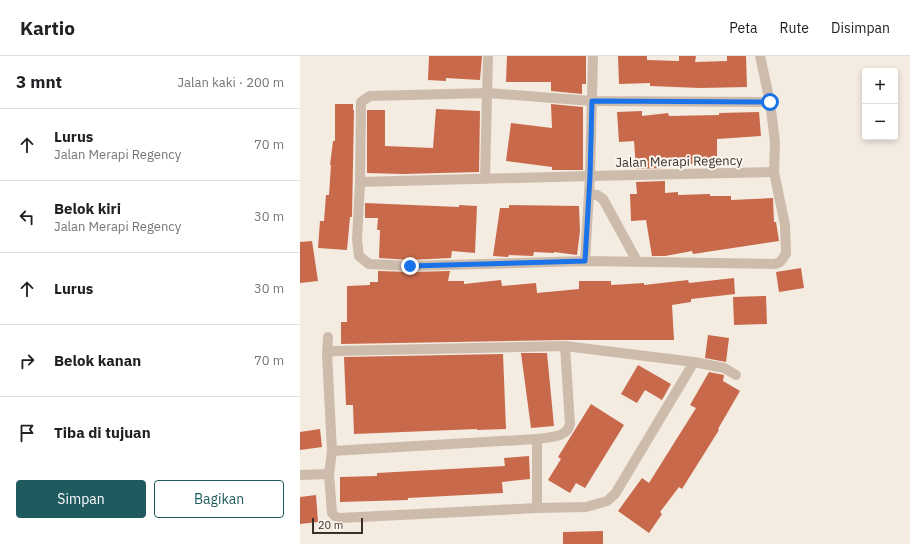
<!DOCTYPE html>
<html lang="id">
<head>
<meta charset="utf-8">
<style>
	:root { --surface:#fff; --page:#f6f6f6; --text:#202124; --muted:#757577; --line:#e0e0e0; --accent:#1f5a5e }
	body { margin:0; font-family:"IBM Plex Sans",sans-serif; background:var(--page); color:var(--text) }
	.controls { position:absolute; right:12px; top:12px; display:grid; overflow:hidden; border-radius:4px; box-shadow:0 2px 6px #0003 }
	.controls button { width:36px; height:36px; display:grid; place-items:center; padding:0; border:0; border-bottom:1px solid var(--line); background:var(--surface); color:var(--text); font:20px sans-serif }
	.scale { position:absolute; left:12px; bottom:10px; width:51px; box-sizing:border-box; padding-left:4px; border:2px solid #3b302b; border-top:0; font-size:11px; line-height:14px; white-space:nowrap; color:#3b302b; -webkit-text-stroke:3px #fbf5ee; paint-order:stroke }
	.stop { position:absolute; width:12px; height:12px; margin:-9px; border:3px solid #1a73e8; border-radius:50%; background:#fff }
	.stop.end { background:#1a73e8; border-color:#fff; box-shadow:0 1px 4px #0008 }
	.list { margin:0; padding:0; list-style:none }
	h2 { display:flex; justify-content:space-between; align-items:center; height:52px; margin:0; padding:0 16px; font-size:17px }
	h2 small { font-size:13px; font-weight:400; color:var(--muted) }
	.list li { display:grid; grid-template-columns:26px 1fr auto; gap:12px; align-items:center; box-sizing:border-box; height:72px; padding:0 16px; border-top:1px solid var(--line) }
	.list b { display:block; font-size:15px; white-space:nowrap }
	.list p { margin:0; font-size:13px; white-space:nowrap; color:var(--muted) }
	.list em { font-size:13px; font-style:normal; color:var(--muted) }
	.actions { display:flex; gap:8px; padding:12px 16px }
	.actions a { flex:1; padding:9px 0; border:1px solid var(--accent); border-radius:4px; text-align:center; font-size:14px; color:var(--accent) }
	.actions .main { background:var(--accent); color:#fff }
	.icon { flex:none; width:22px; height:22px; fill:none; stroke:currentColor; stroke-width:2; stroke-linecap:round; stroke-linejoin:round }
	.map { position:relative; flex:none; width:610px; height:488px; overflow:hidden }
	header { display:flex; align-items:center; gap:24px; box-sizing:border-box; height:56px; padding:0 20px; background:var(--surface); border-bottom:1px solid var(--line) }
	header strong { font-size:19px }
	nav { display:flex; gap:22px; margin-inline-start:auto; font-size:14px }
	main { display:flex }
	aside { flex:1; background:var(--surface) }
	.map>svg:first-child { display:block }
	.building { fill:#c8694b }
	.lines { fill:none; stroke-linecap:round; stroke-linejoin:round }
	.minor { stroke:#cdbbac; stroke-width:10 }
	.route { stroke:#1a73e8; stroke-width:5 }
	.labels { text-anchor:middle; stroke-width:4; stroke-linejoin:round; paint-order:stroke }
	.street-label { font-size:13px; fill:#3b302b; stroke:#fbf5ee }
</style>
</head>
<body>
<header>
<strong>Kartio</strong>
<nav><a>Peta</a><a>Rute</a><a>Disimpan</a></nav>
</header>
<main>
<aside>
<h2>3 mnt<small>Jalan kaki · 200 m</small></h2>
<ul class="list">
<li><svg class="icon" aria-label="ahead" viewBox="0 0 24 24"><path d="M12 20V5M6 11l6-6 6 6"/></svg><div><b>Lurus</b><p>Jalan Merapi Regency</p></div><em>70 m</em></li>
<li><svg class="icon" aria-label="left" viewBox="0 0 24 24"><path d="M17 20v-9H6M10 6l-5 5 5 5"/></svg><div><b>Belok kiri</b><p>Jalan Merapi Regency</p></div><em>30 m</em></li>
<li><svg class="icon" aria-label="ahead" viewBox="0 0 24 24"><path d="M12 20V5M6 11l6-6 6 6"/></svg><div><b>Lurus</b></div><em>30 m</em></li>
<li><svg class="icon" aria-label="right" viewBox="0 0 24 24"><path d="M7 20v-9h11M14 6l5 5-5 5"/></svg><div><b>Belok kanan</b></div><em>70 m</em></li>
<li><svg class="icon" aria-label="arrive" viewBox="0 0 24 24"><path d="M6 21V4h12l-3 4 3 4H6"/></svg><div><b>Tiba di tujuan</b></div></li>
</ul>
<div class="actions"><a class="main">Simpan</a><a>Bagikan</a></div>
</aside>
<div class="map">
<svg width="610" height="488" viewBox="0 0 610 488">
	<rect width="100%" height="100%" fill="#f4ebe1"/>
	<g class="building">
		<path d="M 129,0 L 182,0 L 180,24 L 146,22 L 146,25 L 128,24 Z"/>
		<path d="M 207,0 L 286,0 L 286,28 L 282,28 L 282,38 L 251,35 L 251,26 L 206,26 Z"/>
		<path d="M 318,0 L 347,0 L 347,4 L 379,5 L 379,0 L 396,0 L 395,6 L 427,5 L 427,0 L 446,0 L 447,31 L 400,32 L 350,30 L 350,27 L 319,28 Z"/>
		<path d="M 35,48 L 53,48 L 53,54 L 54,54 L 52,161 L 50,161 L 47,194 L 18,192 L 20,165 L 24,165 L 26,139 L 29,139 L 31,109 L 30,109 L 33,85 L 35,85 Z"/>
		<path d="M 251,48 L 283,51 L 283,114 L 252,114 L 252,111 L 206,105 L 211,67 L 252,72 Z"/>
		<path d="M 136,53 L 180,55 L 179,116 L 103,118 L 67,117 L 67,54 L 85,54 L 85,90 L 133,92 Z"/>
		<path d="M 342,55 L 342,60 L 368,57 L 369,60 L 419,59 L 419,57 L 459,56 L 461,80 L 417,83 L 417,108 L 364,108 L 364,112 L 336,113 L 334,85 L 319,86 L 317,56 Z"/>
		<path d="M 365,125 L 365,137 L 378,136 L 378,139 L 410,138 L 410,140 L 431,140 L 431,144 L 473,142 L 474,166 L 476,166 L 479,185 L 393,198 L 392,195 L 365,200 L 352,200 L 346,164 L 331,165 L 330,138 L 337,138 L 336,126 Z"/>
		<path d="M 65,147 L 159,151 L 159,149 L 177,150 L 175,197 L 152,195 L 151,202 L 110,204 L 79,202 L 80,174 L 77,174 L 78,162 L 65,162 Z"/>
		<path d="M 209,149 L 279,150 L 280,175 L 277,199 L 254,196 L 254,197 L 234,196 L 233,200 L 209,199 L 208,201 L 193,200 L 200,152 L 209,152 Z"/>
		<path d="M 12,185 L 18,225 L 0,227 L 0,186 Z"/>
		<path d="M 501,212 L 504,232 L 479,236 L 476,216 Z"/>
		<path d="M 78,215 L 110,216 L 150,215 L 148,225 L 164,225 L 164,228 L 201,224 L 202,230 L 236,227 L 237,237 L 279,233 L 279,225 L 311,225 L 311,229 L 344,227 L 344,229 L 388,224 L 389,227 L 434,222 L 435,238 L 391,243 L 391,246 L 372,249 L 374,284 L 265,284 L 41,288 L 41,266 L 47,266 L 47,230 L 70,229 L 70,226 L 78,226 Z"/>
		<path d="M 466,240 L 467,268 L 434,269 L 433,241 Z"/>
		<path d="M 408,279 L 429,282 L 426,306 L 405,302 Z"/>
		<path d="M 221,297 L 247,297 L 254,370 L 231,372 Z"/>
		<path d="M 203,298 L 206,373 L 177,374 L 177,373 L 54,378 L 53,349 L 46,349 L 44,301 Z"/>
		<path d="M 338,309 L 371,328 L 362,344 L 345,334 L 337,347 L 321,338 Z"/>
		<path d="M 409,316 L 424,319 L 423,325 L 440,335 L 418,373 L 419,374 L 382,433 L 379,431 L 360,456 L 362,458 L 349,477 L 318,455 L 342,422 L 349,427 L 396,352 L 390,349 Z"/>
		<path d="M 291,348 L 324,369 L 285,432 L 276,427 L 270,437 L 248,424 L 261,403 L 258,401 Z"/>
		<path d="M 20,373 L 22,391 L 0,394 L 0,376 Z"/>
		<path d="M 229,400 L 230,423 L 202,426 L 203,437 L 108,442 L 108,444 L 40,446 L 40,421 L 77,420 L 77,417 L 205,410 L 204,402 Z"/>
		<path d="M 16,439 L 18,466 L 0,468 L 0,441 Z"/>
		<path d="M 303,475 L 303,488 L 263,488 L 263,476 Z"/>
	</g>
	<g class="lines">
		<g class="minor">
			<path d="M 293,0 L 290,120 L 474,116"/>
			<path d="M 460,0 L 470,46 L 475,86 L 474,116 L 485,169 L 486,198 L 480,206 L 475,208 L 285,205 L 110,210 L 69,208 L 59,200 L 57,184 L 60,126 L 61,46 L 70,40 L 188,37 L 292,45 L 470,46"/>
			<path d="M 185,123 L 188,0"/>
			<path d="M 60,126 L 290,120 L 285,205"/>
			<path d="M 289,138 L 297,139 L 303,143 L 337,205"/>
			<path d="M 27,298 L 34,295 L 265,290 L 394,306 L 315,438 L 307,445 L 286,451 L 237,452 L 40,462 L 36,461 L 32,457 L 29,418 L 32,395 L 27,298 L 28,281"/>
			<path d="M 394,306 L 424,312 L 436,319"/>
			<path d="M 32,395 L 237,383"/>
			<path d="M 0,419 L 29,418"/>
			<path d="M 237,452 L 237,383 C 249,381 267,382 270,368 L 265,290"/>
		</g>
	</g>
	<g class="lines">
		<path class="route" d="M 110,210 L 285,205 L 290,120 L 292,45 L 470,46"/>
	</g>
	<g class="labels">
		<g class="street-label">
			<text transform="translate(379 105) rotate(-1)" y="5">Jalan Merapi Regency</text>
		</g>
	</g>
</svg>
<div class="controls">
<button>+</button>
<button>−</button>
</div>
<div class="scale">20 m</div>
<div class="stop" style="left:470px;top:46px"></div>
<div class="stop end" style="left:110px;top:210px"></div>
</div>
</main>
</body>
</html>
